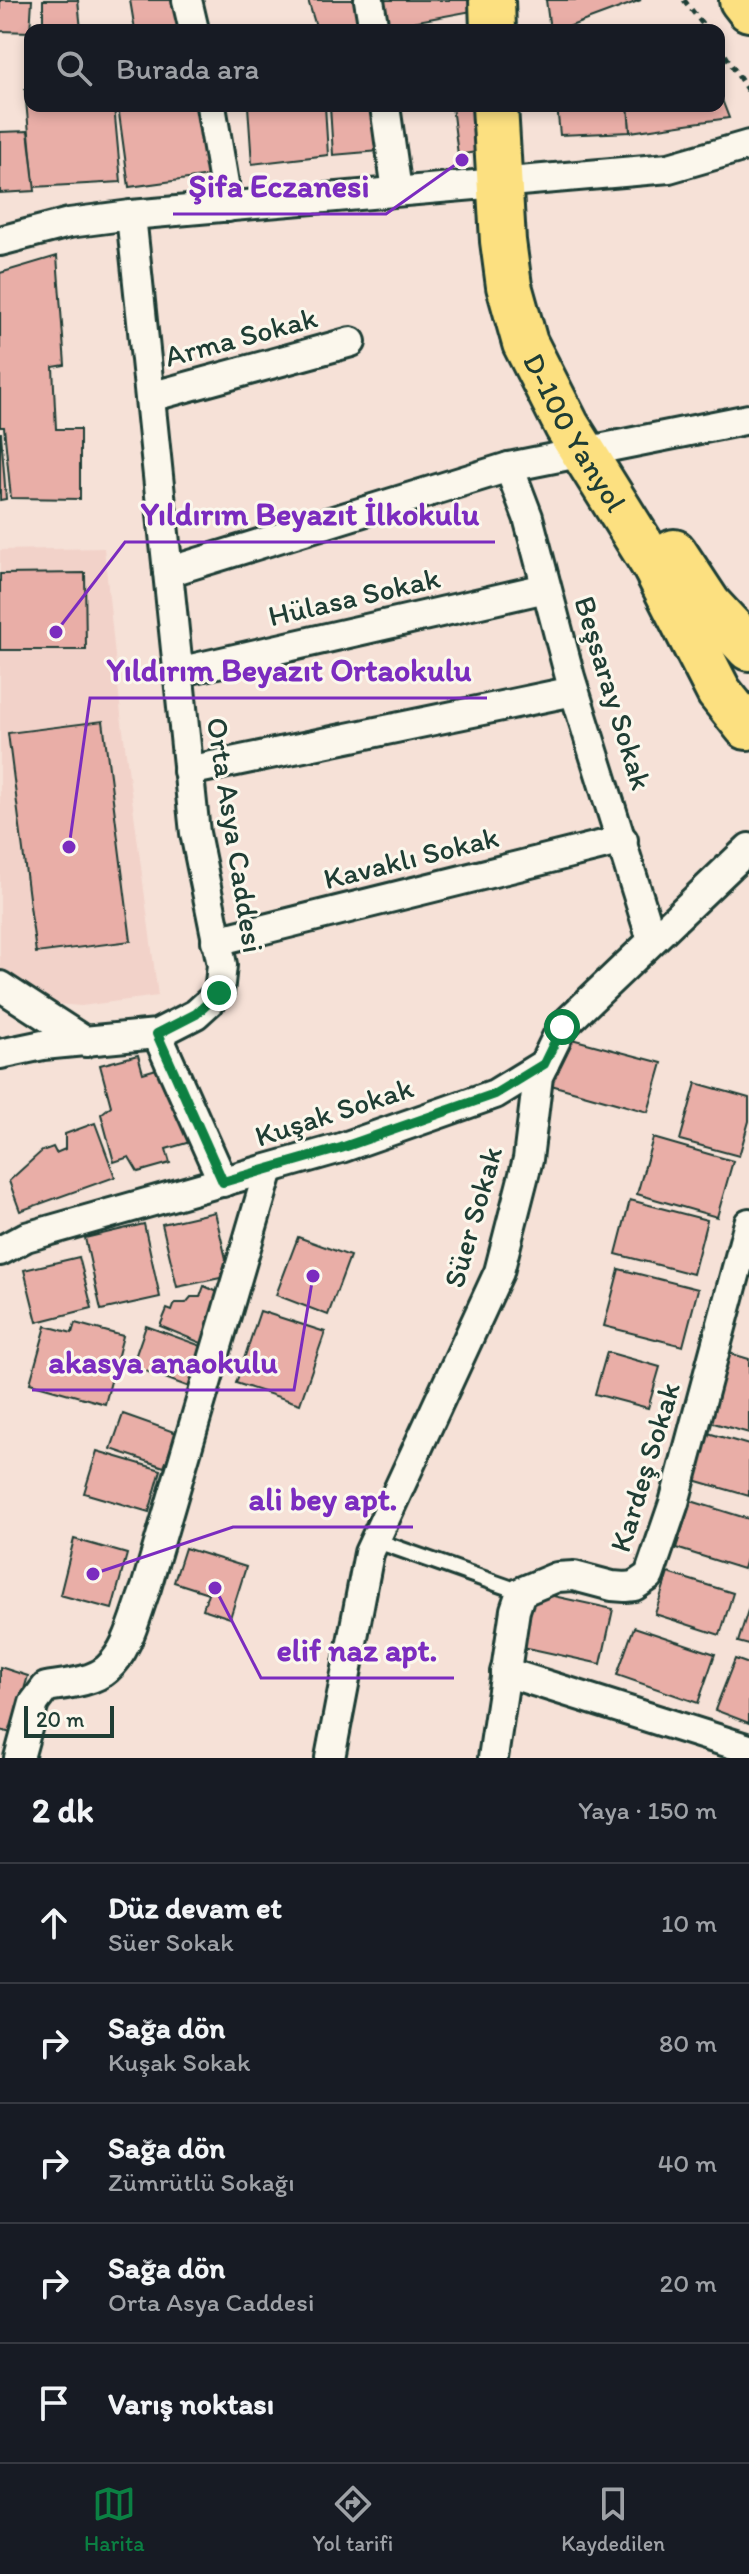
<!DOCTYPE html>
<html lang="tr">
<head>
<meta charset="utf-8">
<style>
	:root { --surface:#171b24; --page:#20242c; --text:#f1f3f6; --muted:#9ea1a6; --line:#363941; --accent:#0b8043 }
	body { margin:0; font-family:Itim,sans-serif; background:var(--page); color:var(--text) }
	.scale { position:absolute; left:24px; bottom:20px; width:90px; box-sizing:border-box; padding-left:8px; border:4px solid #1f3d34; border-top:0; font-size:22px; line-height:28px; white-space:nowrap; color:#1f3d34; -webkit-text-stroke:6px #fbf7ec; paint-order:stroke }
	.stop { position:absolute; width:24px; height:24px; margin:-18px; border:6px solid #0b8043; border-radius:50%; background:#fff }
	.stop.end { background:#0b8043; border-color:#fff; box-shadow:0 2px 8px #0008 }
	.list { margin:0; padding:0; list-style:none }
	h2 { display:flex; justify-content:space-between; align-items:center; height:104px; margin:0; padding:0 32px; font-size:34px }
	h2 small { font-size:26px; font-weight:400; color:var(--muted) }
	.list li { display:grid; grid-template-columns:52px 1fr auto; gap:24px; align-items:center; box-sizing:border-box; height:120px; padding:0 32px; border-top:2px solid var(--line) }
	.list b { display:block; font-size:30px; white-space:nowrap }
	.list p { margin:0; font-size:26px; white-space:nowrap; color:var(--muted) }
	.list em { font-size:26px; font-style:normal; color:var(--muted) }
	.icon { flex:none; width:44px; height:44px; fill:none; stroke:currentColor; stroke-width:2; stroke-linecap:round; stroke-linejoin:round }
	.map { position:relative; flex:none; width:749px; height:1758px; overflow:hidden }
	.search { position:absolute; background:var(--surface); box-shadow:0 4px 12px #0003; left:24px; right:24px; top:24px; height:88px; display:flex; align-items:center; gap:20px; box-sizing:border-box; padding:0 28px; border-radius:16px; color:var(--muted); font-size:30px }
	.sheet { height:704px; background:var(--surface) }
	nav { display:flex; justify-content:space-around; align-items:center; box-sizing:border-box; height:112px; border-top:2px solid var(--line); background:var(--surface); font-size:22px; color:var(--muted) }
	nav a { display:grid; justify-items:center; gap:4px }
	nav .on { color:var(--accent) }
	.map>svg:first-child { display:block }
	.built { fill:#f2d2c9 }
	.building { fill:#e9aea7; stroke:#1f3d34; stroke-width:2 }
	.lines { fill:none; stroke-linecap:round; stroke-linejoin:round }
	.lane-casing { stroke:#1f3d34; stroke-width:20 }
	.street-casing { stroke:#1f3d34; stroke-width:34 }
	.primary-casing { stroke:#1f3d34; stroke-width:50 }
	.highway-casing { stroke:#1f3d34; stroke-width:50 }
	.path { stroke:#1f3d34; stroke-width:5; stroke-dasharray:6 6; stroke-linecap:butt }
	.lane { stroke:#fbf7ec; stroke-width:14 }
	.street { stroke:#fbf7ec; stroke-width:28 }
	.primary { stroke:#fce080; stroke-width:44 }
	.highway { stroke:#fce080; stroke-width:44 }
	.route { stroke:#0b8043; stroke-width:10 }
	.labels { text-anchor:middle; stroke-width:6; stroke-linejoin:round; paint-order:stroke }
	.street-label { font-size:30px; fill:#1f3d34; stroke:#fbf7ec }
	.leader { fill:none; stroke:#7b2cbf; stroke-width:3 }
	.callout-dot { fill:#7b2cbf; stroke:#fbf7ec; stroke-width:3 }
	.callout-label { font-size:32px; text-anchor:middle; font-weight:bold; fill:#7b2cbf; stroke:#fbf7ec; stroke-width:6; stroke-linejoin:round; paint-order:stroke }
</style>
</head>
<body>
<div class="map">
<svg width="749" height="1758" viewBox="0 0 749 1758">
	<rect width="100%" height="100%" fill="#f6e1d7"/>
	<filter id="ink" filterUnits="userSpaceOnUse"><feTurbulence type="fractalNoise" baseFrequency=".0125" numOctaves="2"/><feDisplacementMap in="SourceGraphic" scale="16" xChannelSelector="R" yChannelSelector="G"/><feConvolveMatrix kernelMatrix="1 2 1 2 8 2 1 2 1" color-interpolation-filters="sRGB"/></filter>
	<g filter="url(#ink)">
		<path class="built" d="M 104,548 L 121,715 L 158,996 L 81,1006 L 56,1004 L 29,992 L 0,970 L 0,550 Z"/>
		<g class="building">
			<path d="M 0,0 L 32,0 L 30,32 L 0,31 Z"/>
			<path d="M 43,0 L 78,0 L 81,30 L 43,30 Z"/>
			<path d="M 130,0 L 181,0 L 187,30 L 135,30 Z"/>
			<path d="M 308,0 L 363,0 L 367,30 L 317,30 Z"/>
			<path d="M 377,0 L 471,0 L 472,11 L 380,28 Z"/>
			<path d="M 546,0 L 641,0 L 560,30 L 550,30 Z"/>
			<path d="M 25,90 L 30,90 L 30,106 L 114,106 L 121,182 L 34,187 Z"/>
			<path d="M 719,92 L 729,118 L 630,132 L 628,106 L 719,106 Z"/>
			<path d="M 118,106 L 200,106 L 210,176 L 129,187 Z"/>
			<path d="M 248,106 L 325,106 L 328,155 L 252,164 Z"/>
			<path d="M 330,106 L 372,106 L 379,151 L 333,155 Z"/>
			<path d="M 452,106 L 483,106 L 488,150 L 458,155 Z"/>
			<path d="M 557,106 L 628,106 L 630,132 L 560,135 Z"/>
			<path d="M 28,131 L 35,191 L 0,193 L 0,132 Z"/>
			<path d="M 57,256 L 65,365 L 53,367 L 56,429 L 80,429 L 80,499 L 11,498 L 4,427 L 0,427 L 0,273 Z"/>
			<path d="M 1,433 L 6,499 L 0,500 L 0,433 Z"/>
			<path d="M 85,573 L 86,650 L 0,650 L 0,574 Z"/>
			<path d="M 103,721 L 131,941 L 36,953 L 8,733 Z"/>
			<path d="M 564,1037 L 662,1063 L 648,1112 L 551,1085 Z"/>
			<path d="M 138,1055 L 143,1073 L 170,1065 L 190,1142 L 166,1149 L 170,1163 L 138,1172 L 129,1157 L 114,1162 L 101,1114 L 111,1106 L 100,1065 Z"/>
			<path d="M 696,1083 L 749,1098 L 749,1121 L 739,1156 L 680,1140 Z"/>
			<path d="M 95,1123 L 115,1177 L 20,1211 L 9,1181 L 42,1151 L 53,1147 L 56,1153 L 65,1149 L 65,1134 Z"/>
			<path d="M 653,1138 L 733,1161 L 717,1217 L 637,1194 Z"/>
			<path d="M 630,1200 L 707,1220 L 693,1274 L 616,1254 Z"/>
			<path d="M 215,1212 L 230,1276 L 177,1287 L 162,1224 Z"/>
			<path d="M 144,1224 L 160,1297 L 101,1310 L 85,1238 Z"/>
			<path d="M 298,1237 L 350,1256 L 328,1315 L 276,1295 Z"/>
			<path d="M 79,1257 L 92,1308 L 37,1322 L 24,1270 Z"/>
			<path d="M 619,1269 L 698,1289 L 683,1346 L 604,1326 Z"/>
			<path d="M 204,1286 L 227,1296 L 206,1345 L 160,1326 L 167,1309 L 172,1311 L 175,1303 L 186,1303 L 191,1297 L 200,1297 Z"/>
			<path d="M 260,1311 L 325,1332 L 300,1404 L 236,1383 Z"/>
			<path d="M 75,1323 L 123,1336 L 105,1404 L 30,1383 L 46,1326 L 72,1333 Z"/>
			<path d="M 146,1326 L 207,1348 L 192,1388 L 132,1366 Z"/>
			<path d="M 607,1352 L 660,1367 L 648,1408 L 595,1394 Z"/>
			<path d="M 729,1353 L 749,1359 L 749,1433 L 710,1422 Z"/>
			<path d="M 123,1414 L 177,1433 L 164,1467 L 111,1449 Z"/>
			<path d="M 708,1433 L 749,1445 L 749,1496 L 694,1480 Z"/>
			<path d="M 97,1451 L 161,1470 L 149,1512 L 84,1493 Z"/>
			<path d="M 691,1501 L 749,1519 L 749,1548 L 743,1569 L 676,1548 Z"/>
			<path d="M 74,1539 L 127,1554 L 112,1609 L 60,1595 Z"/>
			<path d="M 185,1548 L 246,1567 L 230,1618 L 203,1609 L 208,1593 L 174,1582 Z"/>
			<path d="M 668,1573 L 733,1593 L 720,1635 L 655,1614 Z"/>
			<path d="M 535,1592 L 613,1609 L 601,1664 L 523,1647 Z"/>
			<path d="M 749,1607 L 749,1645 L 738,1642 Z"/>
			<path d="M 634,1627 L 715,1654 L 698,1703 L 617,1675 Z"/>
			<path d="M 735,1659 L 749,1664 L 749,1723 L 715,1710 Z"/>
			<path d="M 0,1667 L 28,1676 L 11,1733 L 0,1730 Z"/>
		</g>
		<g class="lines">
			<defs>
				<path id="lane" d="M 374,1540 L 521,1592"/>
				<g id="street">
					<path d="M 187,0 L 194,30"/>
					<path d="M 369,0 L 374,30"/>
					<path d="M 211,106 L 228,207"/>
					<path d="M 385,106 L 397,191"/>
					<path d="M 0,241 L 69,223 L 131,215 L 669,168 L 749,145"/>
					<path d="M 150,397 L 351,342"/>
					<path d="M 509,467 L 528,517 L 570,677 L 652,940"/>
					<path d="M 168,572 L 509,467 L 749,419"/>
					<path d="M 178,672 L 546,588"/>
					<path d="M 188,771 L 574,691"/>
					<path d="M 216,941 L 623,840"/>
					<path d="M 0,986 L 86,1042"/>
					<path d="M 157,1034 L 223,1182"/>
					<path d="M 0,1054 L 43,1045 L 157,1034 L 196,1014 L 219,993 L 222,965 L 195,833 L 131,215"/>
					<path d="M 0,1251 L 26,1237 L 341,1148 L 495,1094 L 544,1064"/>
					<path d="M 505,1672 L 749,1749"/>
					<path d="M 19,1758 L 34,1703 L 46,1687 C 65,1684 93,1682 107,1669 C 129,1650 136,1613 146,1588 L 269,1169"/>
					<path d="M 330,1758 L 369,1553 L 499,1272 L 528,1159 L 538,1076 L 562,1027 L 749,848"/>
					<path d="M 493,1758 L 515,1610 L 521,1592 L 557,1577 L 574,1576 L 612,1586 L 625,1587 L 634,1586 L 649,1576 L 674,1503 L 749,1223"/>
				</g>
				<g id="primary">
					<path d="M 492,0 L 493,30"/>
					<path id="s1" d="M 495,106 L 503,241 L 509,286 L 525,343 L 567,426 L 655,567 L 719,692 L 747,727"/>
					<path d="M 674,552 L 709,605 L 749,648"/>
				</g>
				<path id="highway" d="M 742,0 L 749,9"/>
			</defs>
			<use href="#lane" class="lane-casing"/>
			<use href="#street" class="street-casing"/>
			<use href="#primary" class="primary-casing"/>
			<use href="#highway" class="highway-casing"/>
			<g class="path">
				<path d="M 684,0 L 707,30"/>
				<path d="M 719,45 L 749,93"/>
			</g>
			<use href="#lane" class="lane"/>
			<use href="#street" class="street"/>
			<use href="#primary" class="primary"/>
			<use href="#highway" class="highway"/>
		</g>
	</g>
	<g class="lines" filter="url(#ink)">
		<path class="route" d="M 219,993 L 196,1014 L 157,1034 L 223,1182 L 341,1148 L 495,1094 L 544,1064 L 562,1027"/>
	</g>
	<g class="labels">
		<g class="street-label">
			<text transform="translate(241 337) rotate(-15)" y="10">Arma Sokak</text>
			<text dy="10" stroke="none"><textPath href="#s1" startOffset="342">D-100 Yanyol</textPath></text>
			<text transform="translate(354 597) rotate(-13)" y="10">Hülasa Sokak</text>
			<text transform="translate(613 693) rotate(73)" y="10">Beşsaray Sokak</text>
			<text transform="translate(235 835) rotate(81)" y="10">Orta Asya Caddesi</text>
			<text transform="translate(411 858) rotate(-14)" y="10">Kavaklı Sokak</text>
			<text transform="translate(334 1112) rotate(-18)" y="10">Kuşak Sokak</text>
			<text transform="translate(473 1217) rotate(-74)" y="10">Süer Sokak</text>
			<text transform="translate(645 1467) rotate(-73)" y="10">Kardeş Sokak</text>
		</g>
	</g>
	<path class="leader" d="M462 160L386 214H173M56 632L125 542H495M69 847L90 698H487M313 1276L294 1390H32M93 1574L233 1527H413M215 1588L261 1678H454"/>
	<g class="callout-dot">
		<circle cx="462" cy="160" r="8"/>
		<circle cx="56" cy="632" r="8"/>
		<circle cx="69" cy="847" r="8"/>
		<circle cx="313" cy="1276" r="8"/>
		<circle cx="93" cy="1574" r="8"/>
		<circle cx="215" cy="1588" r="8"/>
	</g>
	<g class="callout-label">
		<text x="279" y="197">Şifa Eczanesi</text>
		<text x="310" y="525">Yıldırım Beyazıt İlkokulu</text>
		<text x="289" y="681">Yıldırım Beyazıt Ortaokulu</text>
		<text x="163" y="1373">akasya anaokulu</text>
		<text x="323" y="1510">ali bey apt.</text>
		<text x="357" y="1661">elif naz apt.</text>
	</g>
</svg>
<div class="scale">20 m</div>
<div class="stop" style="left:562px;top:1027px"></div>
<div class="stop end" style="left:219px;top:993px"></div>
<div class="search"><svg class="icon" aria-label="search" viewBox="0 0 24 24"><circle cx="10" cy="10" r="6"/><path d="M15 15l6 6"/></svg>Burada ara</div>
</div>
<section class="sheet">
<h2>2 dk<small>Yaya · 150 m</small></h2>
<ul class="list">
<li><svg class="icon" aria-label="ahead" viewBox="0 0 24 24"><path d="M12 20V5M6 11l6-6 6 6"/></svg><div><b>Düz devam et</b><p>Süer Sokak</p></div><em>10 m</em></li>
<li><svg class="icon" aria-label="right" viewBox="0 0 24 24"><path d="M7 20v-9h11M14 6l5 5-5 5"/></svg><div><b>Sağa dön</b><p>Kuşak Sokak</p></div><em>80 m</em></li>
<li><svg class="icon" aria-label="right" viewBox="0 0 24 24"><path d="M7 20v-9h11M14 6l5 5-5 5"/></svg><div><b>Sağa dön</b><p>Zümrütlü Sokağı</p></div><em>40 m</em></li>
<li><svg class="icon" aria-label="right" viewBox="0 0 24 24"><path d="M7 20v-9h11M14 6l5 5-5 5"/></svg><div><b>Sağa dön</b><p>Orta Asya Caddesi</p></div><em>20 m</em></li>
<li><svg class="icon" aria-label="arrive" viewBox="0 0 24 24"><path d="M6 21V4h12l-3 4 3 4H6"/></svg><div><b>Varış noktası</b></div></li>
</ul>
</section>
<nav>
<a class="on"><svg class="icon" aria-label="map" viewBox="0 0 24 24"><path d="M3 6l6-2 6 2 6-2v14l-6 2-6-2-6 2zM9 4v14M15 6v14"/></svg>Harita</a>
<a><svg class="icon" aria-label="directions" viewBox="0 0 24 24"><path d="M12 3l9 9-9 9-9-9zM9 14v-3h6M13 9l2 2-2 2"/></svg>Yol tarifi</a>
<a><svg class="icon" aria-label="saved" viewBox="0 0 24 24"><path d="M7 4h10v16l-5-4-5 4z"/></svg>Kaydedilen</a>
</nav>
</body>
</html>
